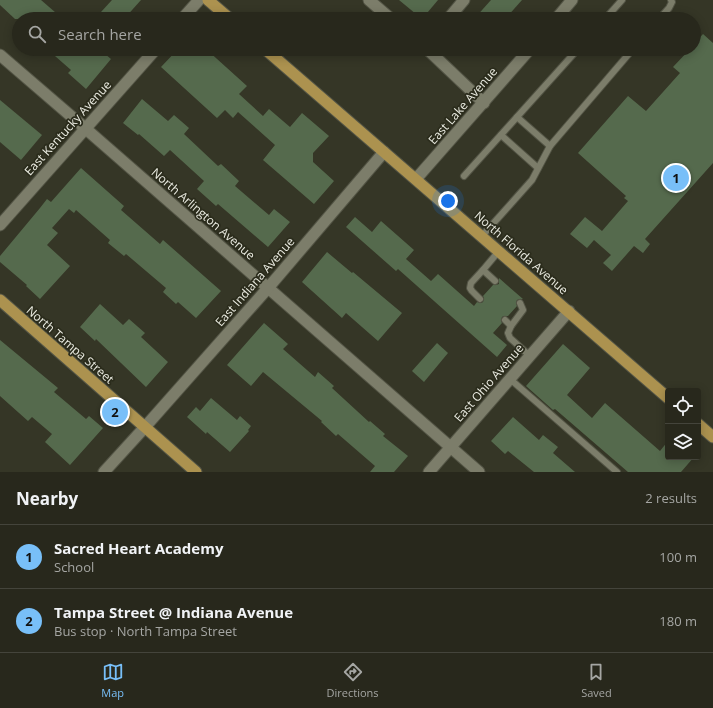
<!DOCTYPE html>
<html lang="en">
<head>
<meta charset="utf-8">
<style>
	:root { --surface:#28281c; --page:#343429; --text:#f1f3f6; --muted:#a5a6a3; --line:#44443b; --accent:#78bff8 }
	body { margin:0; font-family:"Open Sans",sans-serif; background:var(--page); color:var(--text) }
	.controls { position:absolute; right:12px; bottom:12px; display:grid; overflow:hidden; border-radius:4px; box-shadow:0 2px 10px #0003 }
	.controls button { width:36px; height:36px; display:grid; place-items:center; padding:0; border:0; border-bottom:1px solid var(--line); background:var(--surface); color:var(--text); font:20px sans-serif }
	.you { position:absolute; left:448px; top:201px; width:14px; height:14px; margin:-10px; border:3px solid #fff; border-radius:50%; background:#1a73e8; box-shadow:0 0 0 6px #1a73e833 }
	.badge { display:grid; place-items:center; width:26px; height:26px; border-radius:50%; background:var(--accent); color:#111; font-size:13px; font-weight:700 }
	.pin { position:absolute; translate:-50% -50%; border:2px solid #fff; box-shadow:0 1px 4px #0006 }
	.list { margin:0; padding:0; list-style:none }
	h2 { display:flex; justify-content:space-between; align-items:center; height:52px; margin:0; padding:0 16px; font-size:17px }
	h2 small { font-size:13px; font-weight:400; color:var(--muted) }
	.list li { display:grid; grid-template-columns:26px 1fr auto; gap:12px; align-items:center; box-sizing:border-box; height:64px; padding:0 16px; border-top:1px solid var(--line) }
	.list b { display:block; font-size:15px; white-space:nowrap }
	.list p { margin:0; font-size:13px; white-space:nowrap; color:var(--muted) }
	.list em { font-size:13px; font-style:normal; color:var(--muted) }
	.icon { flex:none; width:22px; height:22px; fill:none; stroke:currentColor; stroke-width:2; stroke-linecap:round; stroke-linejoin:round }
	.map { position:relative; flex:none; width:713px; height:472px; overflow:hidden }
	.search { position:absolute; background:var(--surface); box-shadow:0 2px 10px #0003; left:12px; right:12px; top:12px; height:44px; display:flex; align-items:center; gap:10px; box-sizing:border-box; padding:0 14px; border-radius:22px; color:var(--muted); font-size:15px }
	.sheet { height:180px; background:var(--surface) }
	nav { display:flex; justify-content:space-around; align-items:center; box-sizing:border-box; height:56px; border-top:1px solid var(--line); background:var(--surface); font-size:11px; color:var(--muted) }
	nav a { display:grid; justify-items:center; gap:2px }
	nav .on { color:var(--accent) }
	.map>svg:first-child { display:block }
	.building { fill:#556a4d }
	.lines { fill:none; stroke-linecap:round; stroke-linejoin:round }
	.service-casing { stroke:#535445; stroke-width:8 }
	.minor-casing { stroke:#535445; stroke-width:13 }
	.tertiary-casing { stroke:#535445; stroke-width:13 }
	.primary-casing { stroke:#535445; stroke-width:13 }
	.service { stroke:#7c7d6a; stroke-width:6 }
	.minor { stroke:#7c7d6a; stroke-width:11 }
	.tertiary { stroke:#7c7d6a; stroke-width:11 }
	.primary { stroke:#ac924f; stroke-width:11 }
	.labels { text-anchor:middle; stroke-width:3.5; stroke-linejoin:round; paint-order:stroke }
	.street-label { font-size:12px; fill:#ebece2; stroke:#2b2c1c }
</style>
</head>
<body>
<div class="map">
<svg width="713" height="472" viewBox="0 0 713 472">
	<rect width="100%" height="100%" fill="#353626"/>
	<g class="building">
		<path d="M 0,0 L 41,0 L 63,19 L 15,19 L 0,5 Z"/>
		<path d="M 112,0 L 141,0 L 124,19 L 109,19 L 101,12 Z"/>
		<path d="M 399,0 L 438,0 L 422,19 Z"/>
		<path d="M 491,0 L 522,0 L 505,19 L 474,19 Z"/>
		<path d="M 703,34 L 713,43 L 713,163 L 645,239 L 650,244 L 643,253 L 634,246 L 612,271 L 603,263 L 611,255 L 594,240 L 587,248 L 570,234 L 585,217 L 602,231 L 628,201 L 624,198 L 626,196 L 578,153 L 628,96 L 646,111 L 680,73 L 673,67 L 690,49 L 694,49 L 694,44 Z"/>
		<path d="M 47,49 L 99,49 L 111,59 L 86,89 L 68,73 L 71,70 Z"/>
		<path d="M 178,49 L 206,49 L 247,86 L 239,94 L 263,116 L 269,109 L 290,127 L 302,113 L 329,136 L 313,153 L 313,162 L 334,181 L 314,204 L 263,160 L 275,145 L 238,112 L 233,118 L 225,110 L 217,118 L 161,67 Z"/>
		<path d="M 142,99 L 168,121 L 174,115 L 189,128 L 184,134 L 218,166 L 221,164 L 239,181 L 235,186 L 269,215 L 274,209 L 290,222 L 268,247 L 218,204 L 216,206 L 197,189 L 204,181 L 170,150 L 164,156 L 139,134 L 138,135 L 123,123 Z"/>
		<path d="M 0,100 L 42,135 L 21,160 L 0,142 Z"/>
		<path d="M 81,168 L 124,206 L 121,210 L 160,244 L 163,240 L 221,291 L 196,318 L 178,302 L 176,304 L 163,292 L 166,288 L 126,254 L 124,256 L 108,243 L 110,240 L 76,210 L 74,213 L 69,209 L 52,228 L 58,233 L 47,245 L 70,266 L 40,299 L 26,286 L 27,285 L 0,262 L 0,256 L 40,208 L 47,199 L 51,202 Z"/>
		<path d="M 355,217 L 372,232 L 381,221 L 414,250 L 406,259 L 431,281 L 438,274 L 474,306 L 477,302 L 481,303 L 483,302 L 484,298 L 483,296 L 493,285 L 496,285 L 499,284 L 499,278 L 523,299 L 520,299 L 517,300 L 516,303 L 517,306 L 508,316 L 504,316 L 502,317 L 501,321 L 502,323 L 493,333 L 507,345 L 497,357 L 398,269 L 396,271 L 346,227 Z"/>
		<path d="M 327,252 L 352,273 L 353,272 L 402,313 L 378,341 L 346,313 L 342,318 L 302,282 Z"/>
		<path d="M 100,304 L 123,325 L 129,319 L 145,333 L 141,337 L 168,362 L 146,387 L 96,339 L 95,341 L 80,327 Z"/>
		<path d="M 264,323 L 288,344 L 283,349 L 315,377 L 318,372 L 334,386 L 332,388 L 369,422 L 370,421 L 385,434 L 383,436 L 408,456 L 394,472 L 370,472 L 375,466 L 338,434 L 336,436 L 321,422 L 322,421 L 263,372 L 251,386 L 227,365 Z"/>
		<path d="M 0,340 L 58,388 L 54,392 L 86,419 L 89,416 L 103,428 L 70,465 L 45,442 L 52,434 L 32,417 L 28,421 L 0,396 Z"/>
		<path d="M 437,343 L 448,353 L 424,382 L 412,371 Z"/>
		<path d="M 563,344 L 590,368 L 567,395 L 592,418 L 605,403 L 660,451 L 668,441 L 668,457 L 694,457 L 681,472 L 628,472 L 555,409 L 553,410 L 526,386 Z"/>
		<path d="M 211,398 L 237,420 L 240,416 L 251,426 L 248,430 L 249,431 L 230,452 L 207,432 L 206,434 L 187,417 L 196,407 L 200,411 Z"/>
		<path d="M 513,417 L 539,440 L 543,435 L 558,447 L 553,453 L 575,472 L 534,472 L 508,451 L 505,454 L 491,441 Z"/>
	</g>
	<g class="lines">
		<defs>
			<g id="service">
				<path d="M 605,19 L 622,0"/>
				<path d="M 659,19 L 669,8 L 672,2 L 671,0"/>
				<path d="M 517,117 L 550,146"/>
				<path d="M 501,135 L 538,168"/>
				<path d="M 464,176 L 578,49"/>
				<path d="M 482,236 L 532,180 L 550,146 L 633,49"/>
				<path d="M 495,281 L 483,270 L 499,251"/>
				<path d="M 480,299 L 472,291 L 470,288 L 471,283 L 483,270"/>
				<path d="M 520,303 L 523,310 L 511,326 L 508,333 L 510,338 L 530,356"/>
				<path d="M 505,320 L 511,326"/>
				<path d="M 510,379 L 617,472"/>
			</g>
			<g id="minor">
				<path d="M 369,0 L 391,19"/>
				<path d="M 182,19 L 199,0"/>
				<path d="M 448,19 L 464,0"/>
				<path d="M 427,49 L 484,103"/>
				<path d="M 0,55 L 86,129 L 479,472"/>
				<path d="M 0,225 L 156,49"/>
				<path d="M 104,472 L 145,427"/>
				<path d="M 429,472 L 569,311"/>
			</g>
			<g id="tertiary">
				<path d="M 556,19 L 572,0"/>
				<path d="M 416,179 L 530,49"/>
				<path d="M 145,427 L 268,288 L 384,152"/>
			</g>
			<g id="primary">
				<path d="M 208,0 L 230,19"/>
				<path d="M 265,49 L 668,398"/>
				<path d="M 0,300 L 196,472"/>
				<path d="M 698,424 L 713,437"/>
			</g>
		</defs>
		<use href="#service" class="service-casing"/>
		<use href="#minor" class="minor-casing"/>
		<use href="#tertiary" class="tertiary-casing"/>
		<use href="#primary" class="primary-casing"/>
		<use href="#service" class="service"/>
		<use href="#minor" class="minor"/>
		<use href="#tertiary" class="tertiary"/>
		<use href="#primary" class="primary"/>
	</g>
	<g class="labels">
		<g class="street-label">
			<text transform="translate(463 106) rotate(-49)" y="4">East Lake Avenue</text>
			<text transform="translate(68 128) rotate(-48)" y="4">East Kentucky Avenue</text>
			<text transform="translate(203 214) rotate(41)" y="4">North Arlington Avenue</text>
			<text transform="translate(521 253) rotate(41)" y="4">North Florida Avenue</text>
			<text transform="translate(255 282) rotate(-49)" y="4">East Indiana Avenue</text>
			<text transform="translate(70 345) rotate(41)" y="4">North Tampa Street</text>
			<text transform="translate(489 383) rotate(-49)" y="4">East Ohio Avenue</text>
		</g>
	</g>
</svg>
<div class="controls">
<button><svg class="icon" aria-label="locate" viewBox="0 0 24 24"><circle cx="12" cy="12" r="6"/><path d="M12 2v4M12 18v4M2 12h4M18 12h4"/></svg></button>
<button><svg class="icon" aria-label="layers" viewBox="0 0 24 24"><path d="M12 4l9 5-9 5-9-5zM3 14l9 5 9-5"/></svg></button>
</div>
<div class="you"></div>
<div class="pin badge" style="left:676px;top:178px">1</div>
<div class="pin badge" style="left:115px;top:412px">2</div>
<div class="search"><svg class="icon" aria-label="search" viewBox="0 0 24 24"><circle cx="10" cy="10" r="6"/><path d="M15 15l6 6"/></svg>Search here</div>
</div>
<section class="sheet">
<h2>Nearby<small>2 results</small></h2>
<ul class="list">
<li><span class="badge">1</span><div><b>Sacred Heart Academy</b><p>School</p></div><em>100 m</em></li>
<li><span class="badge">2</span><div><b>Tampa Street @ Indiana Avenue</b><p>Bus stop · North Tampa Street</p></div><em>180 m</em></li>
</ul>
</section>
<nav>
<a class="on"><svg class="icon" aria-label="map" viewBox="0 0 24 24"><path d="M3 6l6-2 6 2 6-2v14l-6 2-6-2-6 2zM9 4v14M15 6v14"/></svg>Map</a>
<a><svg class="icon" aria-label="directions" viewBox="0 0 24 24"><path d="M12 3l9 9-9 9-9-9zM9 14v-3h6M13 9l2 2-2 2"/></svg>Directions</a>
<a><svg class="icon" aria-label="saved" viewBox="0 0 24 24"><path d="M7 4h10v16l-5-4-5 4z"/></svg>Saved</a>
</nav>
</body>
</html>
